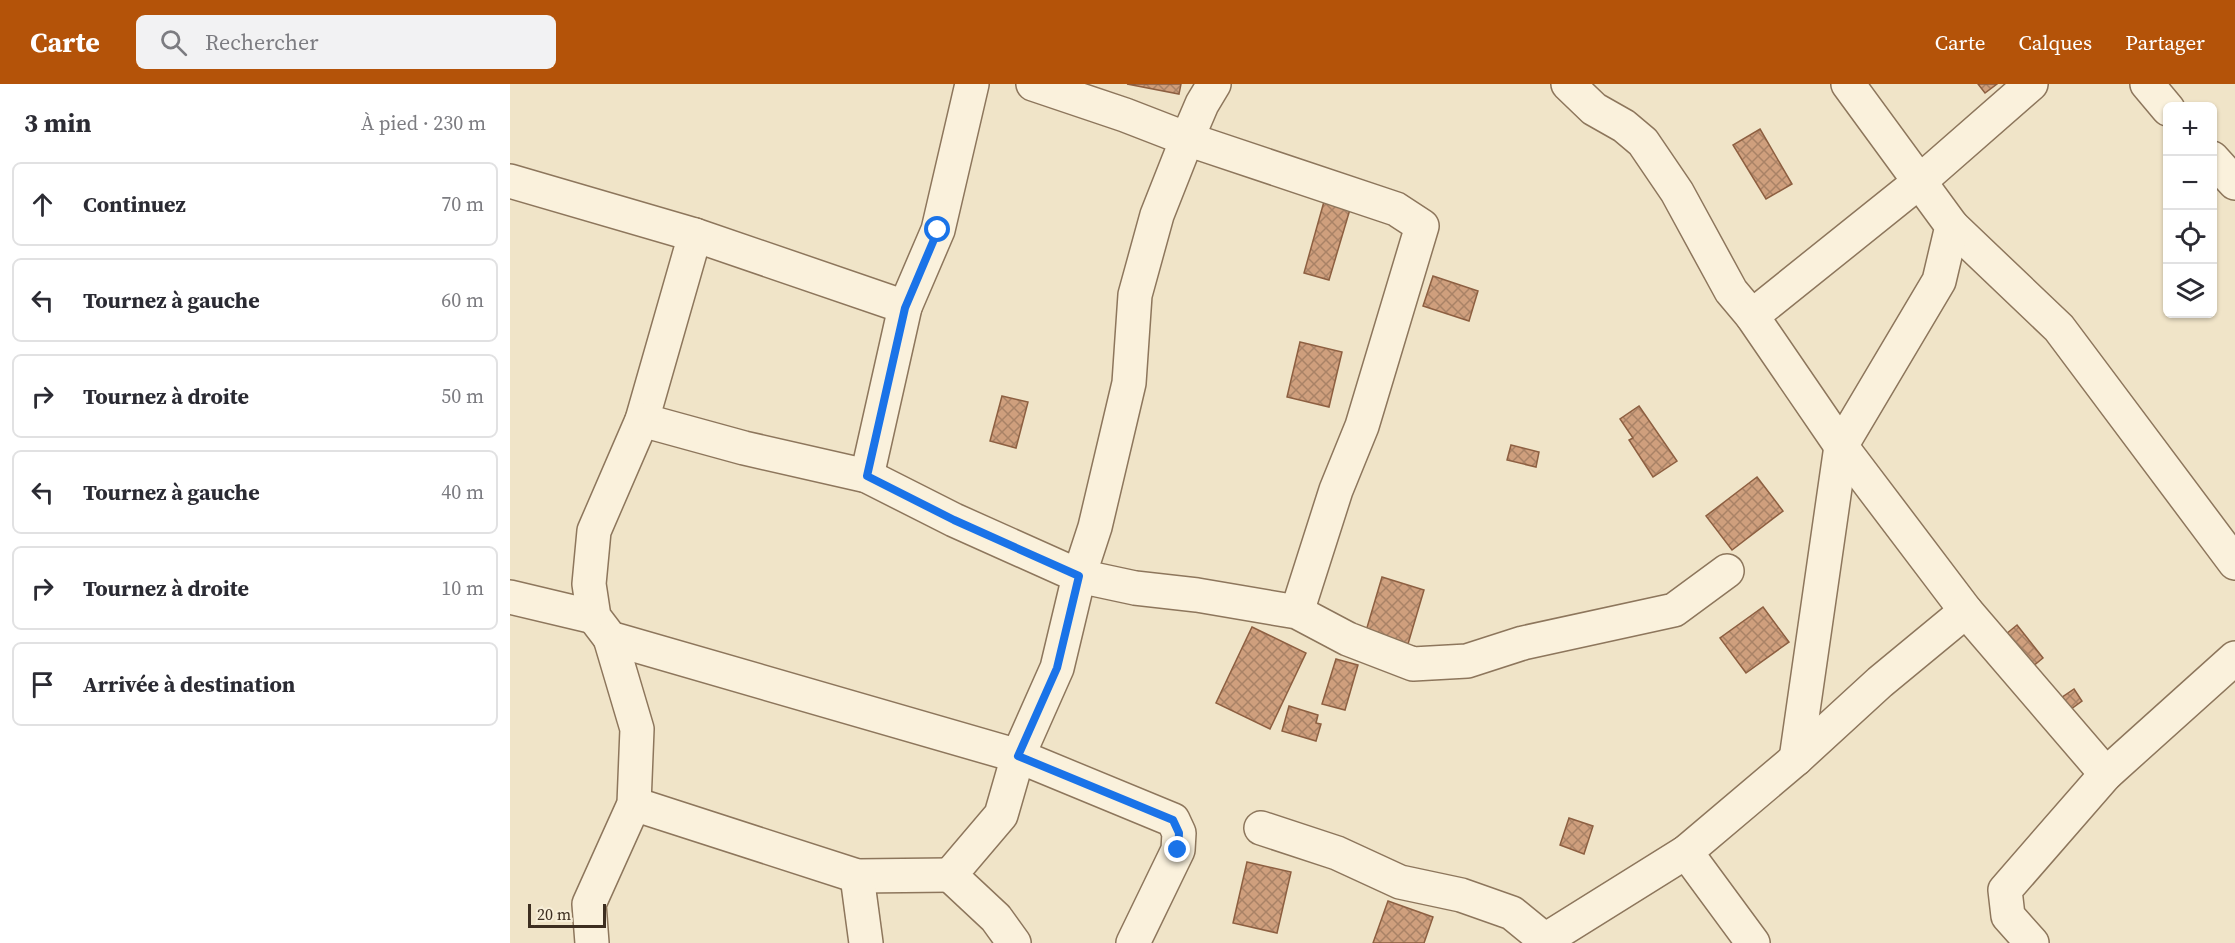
<!DOCTYPE html>
<html lang="fr">
<head>
<meta charset="utf-8">
<style>
	:root { --surface:#fff; --page:#f2f2f3; --text:#2b2b33; --muted:#7c7c81; --line:#e1e1e2; --accent:#b45309 }
	body { margin:0; font-family:"Source Serif 4",serif; background:var(--page); color:var(--text) }
	.controls { position:absolute; right:18px; top:18px; display:grid; overflow:hidden; border-radius:9px; box-shadow:0 2px 4px #0004 }
	.controls button { width:54px; height:54px; display:grid; place-items:center; padding:0; border:0; border-bottom:2px solid var(--line); background:var(--surface); color:var(--text); font:30px sans-serif }
	.scale { position:absolute; left:18px; bottom:15px; width:78px; box-sizing:border-box; padding-left:6px; border:3px solid #3d2e20; border-top:0; font-size:16px; line-height:21px; white-space:nowrap; color:#3d2e20; -webkit-text-stroke:4px #f7eed8; paint-order:stroke }
	.stop { position:absolute; width:18px; height:18px; margin:-14px; border:4px solid #1a73e8; border-radius:50%; background:#fff }
	.stop.end { background:#1a73e8; border-color:#fff; box-shadow:0 2px 6px #0008 }
	.list { margin:0; padding:0; list-style:none }
	h2 { display:flex; justify-content:space-between; align-items:center; height:78px; margin:0; padding:0 24px; font-size:26px }
	h2 small { font-size:20px; font-weight:400; color:var(--muted) }
	.list li { display:grid; grid-template-columns:39px 1fr auto; gap:18px; align-items:center; box-sizing:border-box; height:84px; margin:0 12px 12px; padding:0 12px; border:2px solid var(--line); border-radius:9px }
	.list b { display:block; font-size:22px; white-space:nowrap }
	.list em { font-size:20px; font-style:normal; color:var(--muted) }
	.icon { flex:none; width:33px; height:33px; fill:none; stroke:currentColor; stroke-width:2; stroke-linecap:round; stroke-linejoin:round }
	.map { position:relative; flex:none; width:1725px; height:859px; overflow:hidden }
	header { display:flex; align-items:center; gap:36px; box-sizing:border-box; height:84px; padding:0 30px; background:var(--accent); color:#fff }
	header strong { font-size:28px }
	nav { display:flex; gap:33px; margin-inline-start:auto; font-size:21px }
	.search { width:420px; height:54px; background:var(--page); display:flex; align-items:center; gap:15px; box-sizing:border-box; padding:0 21px; border-radius:9px; color:var(--muted); font-size:22px }
	main { display:flex }
	aside { flex:1; background:var(--surface) }
	.map>svg:first-child { display:block }
	.building { fill:url(#building-cross-hatch); stroke:#8d5f41; stroke-width:1.5 }
	.lines { fill:none; stroke-linecap:round; stroke-linejoin:round }
	.minor-casing { stroke:#8d765c; stroke-width:36 }
	.minor { stroke:#faf1dc; stroke-width:33 }
	.route { stroke:#1a73e8; stroke-width:8 }
</style>
</head>
<body>
<header>
<strong>Carte</strong>
<div class="search"><svg class="icon" aria-label="search" viewBox="0 0 24 24"><circle cx="10" cy="10" r="6"/><path d="M15 15l6 6"/></svg>Rechercher</div>
<nav><a>Carte</a><a>Calques</a><a>Partager</a></nav>
</header>
<main>
<aside>
<h2>3 min<small>À pied · 230 m</small></h2>
<ul class="list">
<li><svg class="icon" aria-label="ahead" viewBox="0 0 24 24"><path d="M12 20V5M6 11l6-6 6 6"/></svg><div><b>Continuez</b></div><em>70 m</em></li>
<li><svg class="icon" aria-label="left" viewBox="0 0 24 24"><path d="M17 20v-9H6M10 6l-5 5 5 5"/></svg><div><b>Tournez à gauche</b></div><em>60 m</em></li>
<li><svg class="icon" aria-label="right" viewBox="0 0 24 24"><path d="M7 20v-9h11M14 6l5 5-5 5"/></svg><div><b>Tournez à droite</b></div><em>50 m</em></li>
<li><svg class="icon" aria-label="left" viewBox="0 0 24 24"><path d="M17 20v-9H6M10 6l-5 5 5 5"/></svg><div><b>Tournez à gauche</b></div><em>40 m</em></li>
<li><svg class="icon" aria-label="right" viewBox="0 0 24 24"><path d="M7 20v-9h11M14 6l5 5-5 5"/></svg><div><b>Tournez à droite</b></div><em>10 m</em></li>
<li><svg class="icon" aria-label="arrive" viewBox="0 0 24 24"><path d="M6 21V4h12l-3 4 3 4H6"/></svg><div><b>Arrivée à destination</b></div></li>
</ul>
</aside>
<div class="map">
<svg width="1725" height="859" viewBox="0 0 1725 859">
	<defs>
		<pattern id="building-cross-hatch" width="8" height="8" patternUnits="userSpaceOnUse" patternTransform="scale(1.5)"><rect width="8" height="8" fill="#cf9f7d"/><path d="M0 0l8 8M0 8l8-8" fill="none" stroke="#a98266"/></pattern>
	</defs>
	<rect width="100%" height="100%" fill="#f0e4c8"/>
	<g class="building">
		<path d="M 617,0 L 671,0 L 669,10 Z"/>
		<path d="M 1468,0 L 1487,0 L 1475,9 Z"/>
		<path d="M 1250,45 L 1282,100 L 1256,115 L 1223,61 Z"/>
		<path d="M 815,114 L 841,122 L 819,196 L 794,189 Z"/>
		<path d="M 923,192 L 968,207 L 959,237 L 913,222 Z"/>
		<path d="M 790,258 L 832,268 L 819,323 L 777,313 Z"/>
		<path d="M 492,312 L 518,318 L 506,364 L 480,357 Z"/>
		<path d="M 1129,322 L 1167,377 L 1143,393 L 1119,356 L 1123,354 L 1110,335 Z"/>
		<path d="M 1001,361 L 1029,368 L 1026,383 L 997,376 Z"/>
		<path d="M 1247,393 L 1273,427 L 1222,466 L 1196,432 Z"/>
		<path d="M 872,493 L 914,506 L 898,560 L 856,547 Z"/>
		<path d="M 1253,523 L 1279,558 L 1236,589 L 1210,554 Z"/>
		<path d="M 1507,541 L 1533,574 L 1522,583 L 1496,550 Z"/>
		<path d="M 742,543 L 796,569 L 760,645 L 706,619 Z"/>
		<path d="M 826,575 L 848,581 L 835,626 L 812,620 Z"/>
		<path d="M 1564,605 L 1572,617 L 1557,628 L 1548,616 Z"/>
		<path d="M 779,622 L 808,631 L 806,639 L 811,640 L 806,657 L 772,647 Z"/>
		<path d="M 1059,734 L 1083,742 L 1074,770 L 1050,761 Z"/>
		<path d="M 737,778 L 781,788 L 767,849 L 723,839 Z"/>
		<path d="M 878,817 L 923,833 L 914,859 L 863,859 Z"/>
	</g>
	<g class="lines">
		<defs>
			<g id="minor">
				<path d="M 523,0 L 615,31 L 677,55 L 692,20 L 704,0"/>
				<path d="M 1058,0 L 1084,25 L 1114,42 L 1133,58 L 1167,108 L 1221,207 L 1242,232 L 1331,362 L 1456,527 L 1596,690"/>
				<path d="M 1637,0 L 1658,25"/>
				<path d="M 1702,74 L 1725,99"/>
				<path d="M 0,97 L 185,151 L 132,336 L 84,447 L 79,500 L 84,533 L 100,554 L 508,672 L 663,736 L 669,749 L 668,766 L 623,859"/>
				<path d="M 1442,142 L 1549,244 L 1725,479"/>
				<path d="M 185,151 L 395,223"/>
				<path d="M 1242,232 L 1409,98 L 1521,0"/>
				<path d="M 132,336 L 234,364 L 357,392 L 444,436 L 569,492 L 547,584 L 508,672 L 491,731 L 440,791 L 486,834 L 504,859"/>
				<path d="M 357,392 L 395,223 L 428,146 L 462,0"/>
				<path d="M 0,513 L 84,533"/>
				<path d="M 787,528 L 826,406 L 852,342 L 912,142 L 886,125 L 677,55 L 647,131 L 625,211 L 619,299 L 585,443 L 569,492 L 625,504 L 687,511 L 787,528 L 838,555 L 903,580 L 957,577 L 1013,559 L 1164,526 L 1217,487"/>
				<path d="M 1286,675 L 1331,362 L 1429,197 L 1442,142 L 1338,0"/>
				<path d="M 124,720 L 347,792 L 440,791"/>
				<path d="M 751,744 L 827,769 L 890,798 L 951,811 L 1002,829 L 1035,856 L 1033,859"/>
				<path d="M 1176,768 L 1243,859"/>
				<path d="M 347,792 L 356,859"/>
				<path d="M 1035,856 L 1176,768 L 1286,675 L 1370,598 L 1456,527"/>
				<path d="M 82,859 L 79,820 L 124,720 L 127,645 L 100,554"/>
				<path d="M 1522,859 L 1498,832 L 1495,806 L 1596,690 L 1725,574"/>
			</g>
		</defs>
		<use href="#minor" class="minor-casing"/>
		<use href="#minor" class="minor"/>
	</g>
	<g class="lines">
		<path class="route" d="M 428,146 L 395,224 L 357,392 L 444,436 L 569,492 L 547,584 L 508,672 L 663,736 L 669,749 L 668,766"/>
	</g>
</svg>
<div class="controls">
<button>+</button>
<button>−</button>
<button><svg class="icon" aria-label="locate" viewBox="0 0 24 24"><circle cx="12" cy="12" r="6"/><path d="M12 2v4M12 18v4M2 12h4M18 12h4"/></svg></button>
<button><svg class="icon" aria-label="layers" viewBox="0 0 24 24"><path d="M12 4l9 5-9 5-9-5zM3 14l9 5 9-5"/></svg></button>
</div>
<div class="scale">20 m</div>
<div class="stop" style="left:428px;top:146px"></div>
<div class="stop end" style="left:668px;top:766px"></div>
</div>
</main>
</body>
</html>
